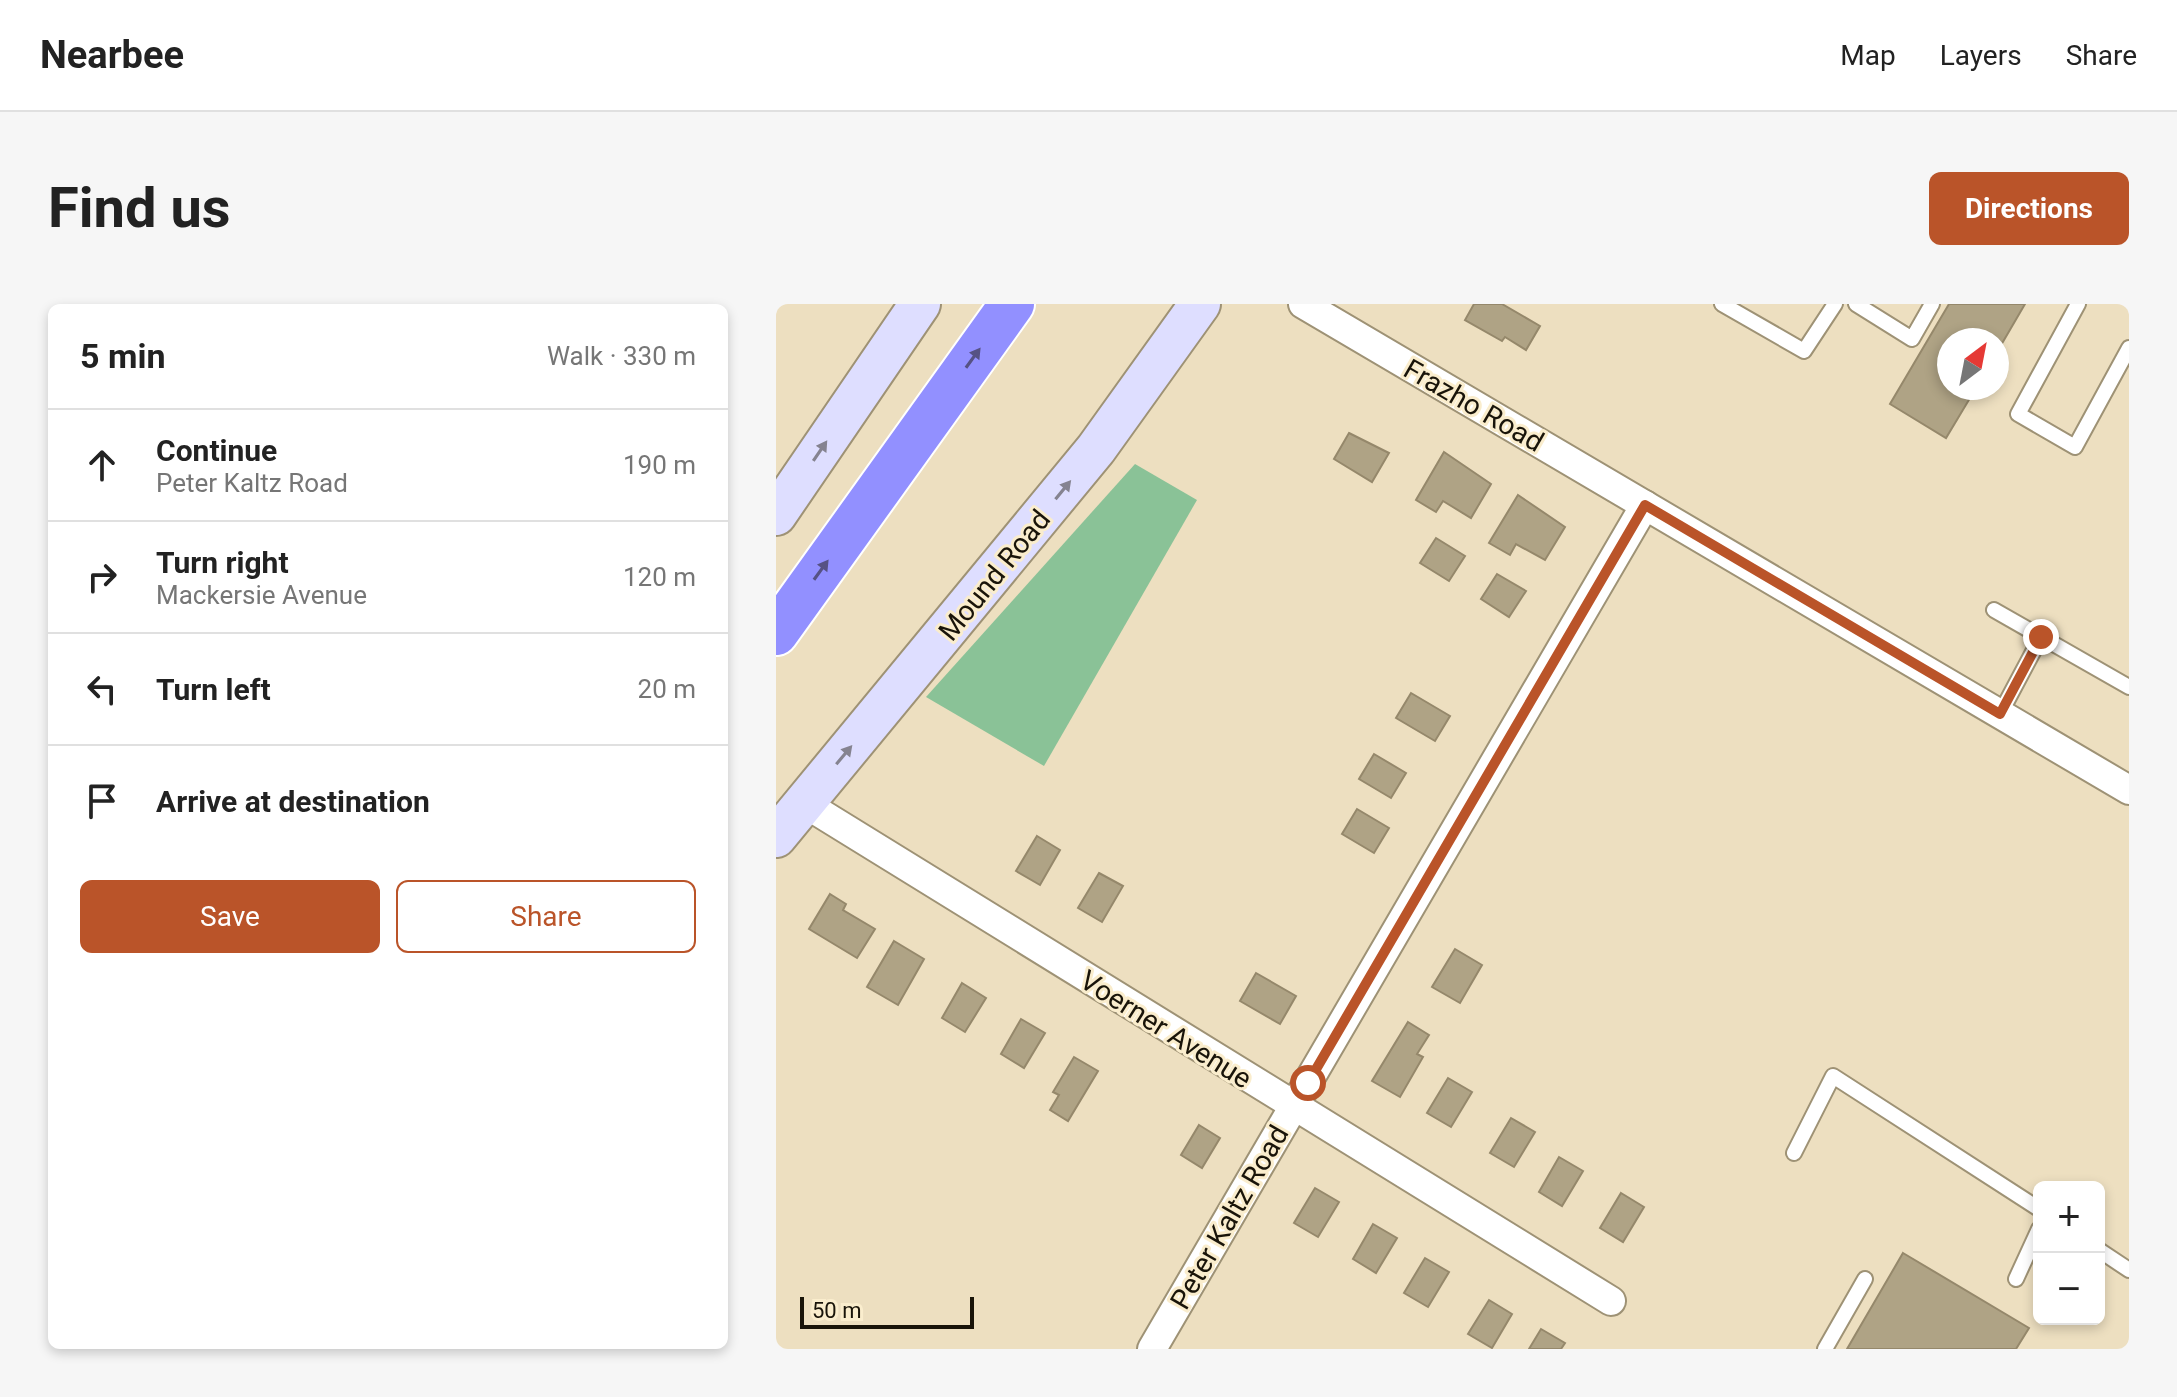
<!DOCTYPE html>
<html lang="en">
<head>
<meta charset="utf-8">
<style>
	:root { --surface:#fff; --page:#f6f6f6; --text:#222; --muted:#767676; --line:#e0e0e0; --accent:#ba5429 }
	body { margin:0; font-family:Roboto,sans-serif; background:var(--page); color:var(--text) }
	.controls { position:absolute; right:24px; bottom:24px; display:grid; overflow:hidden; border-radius:12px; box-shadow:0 4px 12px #0003 }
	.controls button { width:72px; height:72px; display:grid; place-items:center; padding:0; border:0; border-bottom:2px solid var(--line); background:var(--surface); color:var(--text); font:40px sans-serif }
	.compass { position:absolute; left:1161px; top:24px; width:72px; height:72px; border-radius:50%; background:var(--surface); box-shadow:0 4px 12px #0003; rotate:32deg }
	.scale { position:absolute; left:24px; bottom:20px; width:174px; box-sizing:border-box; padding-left:8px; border:4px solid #191409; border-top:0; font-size:22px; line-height:28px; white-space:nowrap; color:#191409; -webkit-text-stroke:6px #faedcd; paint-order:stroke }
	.stop { position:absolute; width:24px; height:24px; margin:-18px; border:6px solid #ba5429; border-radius:50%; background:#fff }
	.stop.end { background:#ba5429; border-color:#fff; box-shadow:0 2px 8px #0008 }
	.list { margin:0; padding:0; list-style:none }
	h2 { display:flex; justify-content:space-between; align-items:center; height:104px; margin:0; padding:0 32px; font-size:34px }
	h2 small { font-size:26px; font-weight:400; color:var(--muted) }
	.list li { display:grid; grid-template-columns:52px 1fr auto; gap:24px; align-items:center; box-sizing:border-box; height:112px; padding:0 32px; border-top:2px solid var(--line) }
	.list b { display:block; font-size:30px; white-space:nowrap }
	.list p { margin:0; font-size:26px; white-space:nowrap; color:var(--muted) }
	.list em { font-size:26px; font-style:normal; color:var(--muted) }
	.actions { display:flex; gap:16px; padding:24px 32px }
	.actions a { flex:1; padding:18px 0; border:2px solid var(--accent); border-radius:12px; text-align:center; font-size:28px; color:var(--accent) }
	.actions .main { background:var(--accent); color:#fff }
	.icon { flex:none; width:44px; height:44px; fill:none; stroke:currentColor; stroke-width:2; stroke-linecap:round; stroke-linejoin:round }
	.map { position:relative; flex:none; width:1353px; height:1045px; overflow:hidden; border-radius:12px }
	header { display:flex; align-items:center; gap:48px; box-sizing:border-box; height:112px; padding:0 40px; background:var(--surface); border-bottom:2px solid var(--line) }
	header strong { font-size:38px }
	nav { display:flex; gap:44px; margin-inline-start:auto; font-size:28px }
	.intro { display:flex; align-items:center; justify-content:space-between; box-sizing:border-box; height:192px; padding:0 48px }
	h1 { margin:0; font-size:56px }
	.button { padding:20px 36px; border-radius:12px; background:var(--accent); color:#fff; font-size:28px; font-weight:700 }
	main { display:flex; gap:48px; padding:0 48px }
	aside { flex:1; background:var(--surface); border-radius:12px; box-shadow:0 4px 12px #0003 }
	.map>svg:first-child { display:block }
	.green { fill:#8ac297 }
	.building { fill:#afa385; stroke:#95886b; stroke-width:2 }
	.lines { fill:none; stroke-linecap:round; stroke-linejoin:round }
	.lane-casing { stroke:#9e9275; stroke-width:18 }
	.street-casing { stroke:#9e9275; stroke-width:32 }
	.secondary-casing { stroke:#9e9275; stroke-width:44 }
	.highway-casing { stroke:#fff; stroke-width:48 }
	.lane { stroke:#fff; stroke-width:14 }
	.street { stroke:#fff; stroke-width:28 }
	.secondary { stroke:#dedeff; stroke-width:40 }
	.highway { stroke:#9290ff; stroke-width:44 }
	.oneway { fill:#565284 }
	.oneway2 { fill:#858390 }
	.route { stroke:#ba5429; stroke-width:10 }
	.labels { text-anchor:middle; stroke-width:6; stroke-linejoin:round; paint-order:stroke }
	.street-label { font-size:28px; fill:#191409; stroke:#faedcd }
</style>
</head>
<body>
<header>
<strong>Nearbee</strong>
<nav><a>Map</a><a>Layers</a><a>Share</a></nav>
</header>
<div class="intro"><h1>Find us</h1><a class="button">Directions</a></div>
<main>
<aside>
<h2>5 min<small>Walk · 330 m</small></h2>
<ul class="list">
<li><svg class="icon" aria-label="ahead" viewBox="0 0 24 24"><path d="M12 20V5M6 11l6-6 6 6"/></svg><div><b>Continue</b><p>Peter Kaltz Road</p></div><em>190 m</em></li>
<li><svg class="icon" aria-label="right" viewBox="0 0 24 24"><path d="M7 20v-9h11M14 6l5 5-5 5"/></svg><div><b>Turn right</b><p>Mackersie Avenue</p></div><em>120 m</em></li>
<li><svg class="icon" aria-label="left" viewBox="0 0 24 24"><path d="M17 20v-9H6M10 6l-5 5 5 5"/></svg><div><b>Turn left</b></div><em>20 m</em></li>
<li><svg class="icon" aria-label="arrive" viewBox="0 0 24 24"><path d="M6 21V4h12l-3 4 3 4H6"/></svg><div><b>Arrive at destination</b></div></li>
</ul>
<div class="actions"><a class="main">Save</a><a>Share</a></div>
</aside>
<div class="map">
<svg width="1353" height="1045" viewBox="0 0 1353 1045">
	<rect width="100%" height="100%" fill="#eddfc0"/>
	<path class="green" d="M 359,160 L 421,196 L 268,462 L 150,393 Z"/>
	<g class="building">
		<path d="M 698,0 L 726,0 L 764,22 L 750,46 L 729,33 L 726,37 L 689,16 Z"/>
		<path d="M 1173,0 L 1249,0 L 1221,48 L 1221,36 L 1173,36 L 1173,84 L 1200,84 L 1170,134 L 1114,100 Z"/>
		<path d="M 573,129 L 613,149 L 596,178 L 558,155 Z"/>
		<path d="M 668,148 L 715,180 L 695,214 L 667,197 L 660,208 L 640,196 Z"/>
		<path d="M 742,191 L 789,223 L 769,256 L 740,240 L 734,251 L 713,239 Z"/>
		<path d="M 660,234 L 689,252 L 673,277 L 644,259 Z"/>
		<path d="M 721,270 L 750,287 L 733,313 L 705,295 Z"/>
		<path d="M 635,389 L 674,412 L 659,437 L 620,414 Z"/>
		<path d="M 598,450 L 630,469 L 615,494 L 583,475 Z"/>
		<path d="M 581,505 L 613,524 L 598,549 L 566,530 Z"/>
		<path d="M 261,532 L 284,546 L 264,581 L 240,567 Z"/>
		<path d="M 323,569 L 347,582 L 326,618 L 302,604 Z"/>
		<path d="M 54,590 L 70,600 L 67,606 L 99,625 L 81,654 L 33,625 Z"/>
		<path d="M 118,637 L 148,655 L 122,701 L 91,683 Z"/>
		<path d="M 679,645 L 706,661 L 684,699 L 656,683 Z"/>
		<path d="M 480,669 L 520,692 L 504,720 L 464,697 Z"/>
		<path d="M 186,679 L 210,694 L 189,728 L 166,714 Z"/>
		<path d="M 245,715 L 269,729 L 248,764 L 225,750 Z"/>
		<path d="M 632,718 L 653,731 L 641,750 L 647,753 L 624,793 L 596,777 Z"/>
		<path d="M 298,753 L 322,767 L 292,817 L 274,806 L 283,791 L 277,788 Z"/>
		<path d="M 672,774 L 696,788 L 675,823 L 651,809 Z"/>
		<path d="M 735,814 L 759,828 L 738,863 L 714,849 Z"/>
		<path d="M 423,821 L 444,834 L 426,864 L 405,851 Z"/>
		<path d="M 783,853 L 807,867 L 786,902 L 763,888 Z"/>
		<path d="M 539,884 L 563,898 L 542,933 L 518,919 Z"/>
		<path d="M 845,889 L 868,903 L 847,938 L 824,924 Z"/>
		<path d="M 597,920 L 621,934 L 600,969 L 577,955 Z"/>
		<path d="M 1127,949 L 1253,1024 L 1240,1045 L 1071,1045 Z"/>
		<path d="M 649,954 L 673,968 L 652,1003 L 628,989 Z"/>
		<path d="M 713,996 L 736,1010 L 716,1044 L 692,1030 Z"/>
		<path d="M 765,1025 L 789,1039 L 785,1045 L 753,1045 Z"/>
	</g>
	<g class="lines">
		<defs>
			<g id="lane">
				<path d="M 946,0 L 1028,47 L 1059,0"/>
				<path d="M 1080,0 L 1136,35 L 1156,0"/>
				<path d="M 1302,0 L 1242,110 L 1299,143 L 1353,44"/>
				<path d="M 1218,306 L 1353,383"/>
				<path d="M 1224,410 L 1265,333"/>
				<path d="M 1018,849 L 1057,772 L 1263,905"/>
				<path d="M 1323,946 L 1353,966"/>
				<path d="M 1240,975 L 1263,925"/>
				<path d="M 1049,1045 L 1089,975"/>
			</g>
			<g id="street">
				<path d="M 527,0 L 1353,486"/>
				<path d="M 28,499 L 835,997"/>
				<path d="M 376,1045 L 869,201"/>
			</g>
			<g id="secondary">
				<path d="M 0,211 L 144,0"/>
				<path d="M 0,533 L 320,145 L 424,0"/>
			</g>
			<path id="highway" d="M 0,329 L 236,0"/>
		</defs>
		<use href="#lane" class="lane-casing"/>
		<use href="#street" class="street-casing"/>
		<use href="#secondary" class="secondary-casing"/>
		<use href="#highway" class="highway-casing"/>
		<use href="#lane" class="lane"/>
		<use href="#street" class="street"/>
		<use href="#secondary" class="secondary"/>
		<use href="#highway" class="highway"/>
	</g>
	<defs><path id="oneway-solid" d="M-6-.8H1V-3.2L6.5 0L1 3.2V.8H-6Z" transform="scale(2)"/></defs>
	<g class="oneway">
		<use href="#oneway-solid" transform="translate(197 54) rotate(-54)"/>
		<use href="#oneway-solid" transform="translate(45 266) rotate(-54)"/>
	</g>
	<g class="oneway2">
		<use href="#oneway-solid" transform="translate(44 147) rotate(-56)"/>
		<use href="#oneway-solid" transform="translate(287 186) rotate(-51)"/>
		<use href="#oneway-solid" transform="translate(68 451) rotate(-50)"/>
	</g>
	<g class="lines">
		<path class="route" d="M 532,779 L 869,201 L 1224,410 L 1265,333"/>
	</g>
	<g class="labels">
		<g class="street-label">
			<text transform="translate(698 101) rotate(30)" y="10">Frazho Road</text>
			<text transform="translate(218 271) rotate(-51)" y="10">Mound Road</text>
			<text transform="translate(390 725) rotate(32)" y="10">Voerner Avenue</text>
			<text transform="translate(453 913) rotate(-60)" y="10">Peter Kaltz Road</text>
		</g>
	</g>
</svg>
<div class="controls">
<button>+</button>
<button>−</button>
</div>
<svg class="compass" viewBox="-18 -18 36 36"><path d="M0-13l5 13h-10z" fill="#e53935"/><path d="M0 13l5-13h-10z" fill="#767676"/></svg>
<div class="scale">50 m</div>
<div class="stop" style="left:532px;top:779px"></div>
<div class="stop end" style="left:1265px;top:333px"></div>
</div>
</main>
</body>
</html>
